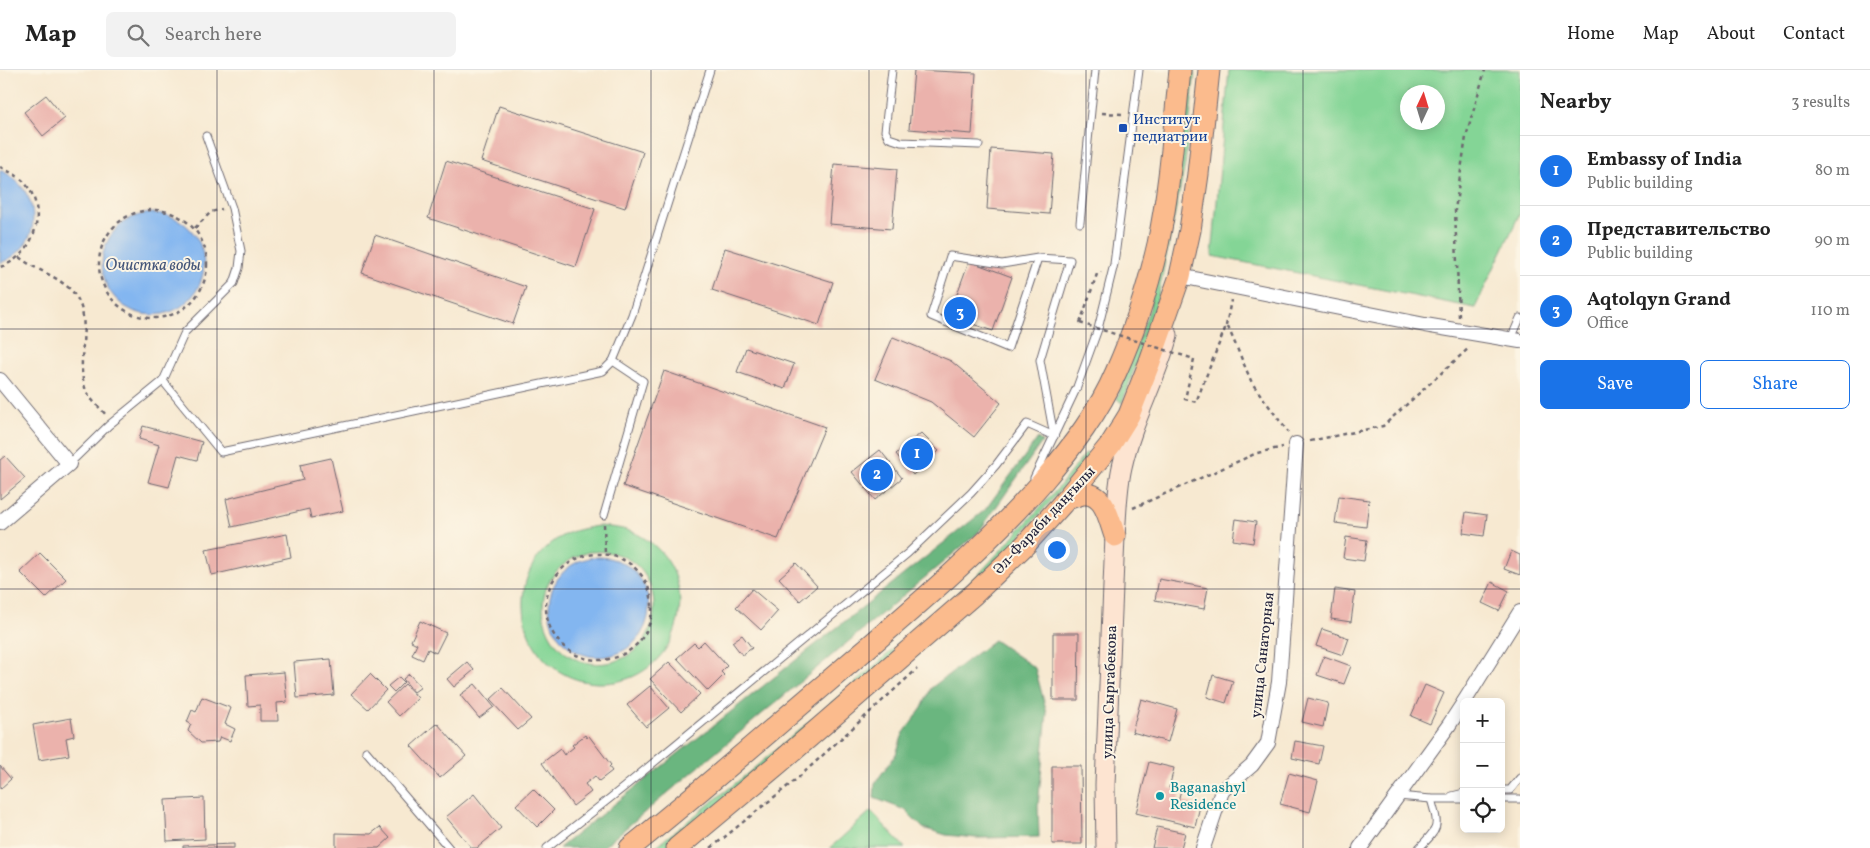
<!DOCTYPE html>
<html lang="en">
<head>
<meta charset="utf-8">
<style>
	:root { --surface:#fff; --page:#f2f2f2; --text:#222; --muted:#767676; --line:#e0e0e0; --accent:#1a73e8 }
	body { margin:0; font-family:Vollkorn,serif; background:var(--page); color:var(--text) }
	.controls { position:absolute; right:15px; bottom:15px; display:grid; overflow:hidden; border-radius:8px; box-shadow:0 2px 12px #0003 }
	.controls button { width:45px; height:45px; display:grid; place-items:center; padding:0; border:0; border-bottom:1px solid var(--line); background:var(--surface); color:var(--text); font:25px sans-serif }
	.compass { position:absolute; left:1400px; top:15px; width:45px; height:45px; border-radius:50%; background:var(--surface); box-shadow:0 2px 12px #0003; rotate:4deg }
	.you { position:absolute; left:1056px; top:479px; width:18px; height:18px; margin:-12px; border:4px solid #fff; border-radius:50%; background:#1a73e8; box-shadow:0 0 0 8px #1a73e833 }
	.badge { display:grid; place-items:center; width:32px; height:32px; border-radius:50%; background:var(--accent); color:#fff; font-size:16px; font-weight:700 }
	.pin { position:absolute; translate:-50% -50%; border:2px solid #fff; box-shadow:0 1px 5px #0006 }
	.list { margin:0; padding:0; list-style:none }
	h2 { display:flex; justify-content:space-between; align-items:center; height:65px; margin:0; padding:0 20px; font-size:21px }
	h2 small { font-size:16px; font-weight:400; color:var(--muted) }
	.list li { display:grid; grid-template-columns:32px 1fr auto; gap:15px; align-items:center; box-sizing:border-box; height:70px; padding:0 20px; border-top:1px solid var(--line) }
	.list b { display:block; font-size:19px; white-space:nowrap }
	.list p { margin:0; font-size:16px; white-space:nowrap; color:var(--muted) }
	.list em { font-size:16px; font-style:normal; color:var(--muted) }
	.actions { display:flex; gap:10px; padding:15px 20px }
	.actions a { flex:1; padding:11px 0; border:1px solid var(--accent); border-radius:8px; text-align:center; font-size:18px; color:var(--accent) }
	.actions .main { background:var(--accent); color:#fff }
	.icon { flex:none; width:28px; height:28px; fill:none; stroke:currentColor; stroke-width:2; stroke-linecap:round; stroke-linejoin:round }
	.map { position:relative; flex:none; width:1520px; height:778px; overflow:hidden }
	header { display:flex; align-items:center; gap:30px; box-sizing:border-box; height:70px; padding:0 25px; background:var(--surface); border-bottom:1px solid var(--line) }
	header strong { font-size:24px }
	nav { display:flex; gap:28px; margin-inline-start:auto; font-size:18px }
	.search { width:350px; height:45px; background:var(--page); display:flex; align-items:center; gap:12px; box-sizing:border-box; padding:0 18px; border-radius:8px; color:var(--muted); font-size:19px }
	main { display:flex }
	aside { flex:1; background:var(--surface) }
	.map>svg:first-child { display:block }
	.green { fill:#84d596; stroke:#537c68; fill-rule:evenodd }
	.forest { fill:#6bb67f; stroke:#466c5d }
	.water { fill:#83b6f0; stroke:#526c96 }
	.building { fill:#ebb2ac }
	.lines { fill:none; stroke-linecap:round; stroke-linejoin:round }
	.lane-casing { stroke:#6d6870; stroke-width:9 }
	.street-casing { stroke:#6d6870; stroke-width:16 }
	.secondary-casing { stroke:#6d6870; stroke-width:21 }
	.primary-casing { stroke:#6d6870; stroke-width:23 }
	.path { stroke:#6d6870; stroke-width:2.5; stroke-dasharray:4 4; stroke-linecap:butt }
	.lane { stroke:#fff; stroke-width:7 }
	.street { stroke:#fff; stroke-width:14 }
	.secondary { stroke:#fde4d1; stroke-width:19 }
	.primary { stroke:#fbbb8d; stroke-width:21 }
	.path-bridge { stroke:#6d6870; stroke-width:2.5; stroke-dasharray:4 4; stroke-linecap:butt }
	.grid { fill:none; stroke:#22223b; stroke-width:1; stroke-opacity:0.55 }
	.transit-dot { fill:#1a4fb4; stroke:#fcf5e5; stroke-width:2 }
	.culture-dot { fill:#0f9aa8; stroke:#fcf5e5; stroke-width:2 }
	.labels { text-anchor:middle; stroke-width:4; stroke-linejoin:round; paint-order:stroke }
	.transit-label { font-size:15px; fill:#164399; stroke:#fcf5e5; text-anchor:start }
	.street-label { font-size:15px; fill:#22223b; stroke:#fcf5e5 }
	.culture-label { font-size:15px; fill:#0d838f; stroke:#fcf5e5; text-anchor:start }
	.water-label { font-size:16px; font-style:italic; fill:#44567a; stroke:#fcf5e5 }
</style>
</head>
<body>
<header>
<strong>Map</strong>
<div class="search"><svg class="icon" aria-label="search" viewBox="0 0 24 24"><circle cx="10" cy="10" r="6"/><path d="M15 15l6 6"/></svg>Search here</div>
<nav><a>Home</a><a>Map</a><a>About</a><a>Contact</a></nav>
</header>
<main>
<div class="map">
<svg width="1520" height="778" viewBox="0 0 1520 778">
	<rect width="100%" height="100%" fill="#fcf5e5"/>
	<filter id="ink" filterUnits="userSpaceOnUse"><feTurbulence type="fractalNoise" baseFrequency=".02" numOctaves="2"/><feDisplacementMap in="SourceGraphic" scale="10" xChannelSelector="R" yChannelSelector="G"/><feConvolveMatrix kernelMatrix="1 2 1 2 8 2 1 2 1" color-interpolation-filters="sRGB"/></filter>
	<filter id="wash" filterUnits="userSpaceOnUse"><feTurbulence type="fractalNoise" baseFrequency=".0096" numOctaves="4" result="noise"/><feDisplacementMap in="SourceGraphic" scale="20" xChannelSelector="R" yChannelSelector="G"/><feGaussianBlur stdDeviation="1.12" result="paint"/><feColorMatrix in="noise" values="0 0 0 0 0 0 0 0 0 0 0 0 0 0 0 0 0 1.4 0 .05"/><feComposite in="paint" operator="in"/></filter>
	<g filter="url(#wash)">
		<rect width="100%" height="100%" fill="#f7e9d1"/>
		<g class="green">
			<path d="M 1188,0 L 1195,0 L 1185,94 L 1155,241 L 1122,333 L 1117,329 L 1150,238 Z"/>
			<path d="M 1229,0 L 1520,0 L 1520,143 L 1475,238 L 1212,186 ZM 1438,22 L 1438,52 L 1408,52 L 1408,22 Z"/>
			<path d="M 1086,383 L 1090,386 L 983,509 L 750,711 L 665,778 L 654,778 L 746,705 L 848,619 L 979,504 L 1058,418 Z"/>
			<path d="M 598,456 C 611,457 624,458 635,463 C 713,500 682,617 597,613 C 519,609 495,504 562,466 C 573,460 586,458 598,456 ZM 589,482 C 594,482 600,481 605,482 C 666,487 672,577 612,592 C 543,608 510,505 589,482 Z"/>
			<path d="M 871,741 L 905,778 L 830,778 Z"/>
		</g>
		<g class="forest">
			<path d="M 1038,368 L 1042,372 L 978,463 L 602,778 L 559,778 L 985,440 Z"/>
			<path d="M 994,570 L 1035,598 L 1047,643 L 1038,736 L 1039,767 L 976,768 L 946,765 L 923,758 L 905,740 L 874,728 L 875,713 L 896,684 L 903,664 L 922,638 L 931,618 Z"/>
		</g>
		<g class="water">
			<path d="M 0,100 C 42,119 46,176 0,193 Z"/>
			<circle cx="153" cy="194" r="51"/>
			<circle cx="599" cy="537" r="50"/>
		</g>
		<g id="blocks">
			<g class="building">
				<path d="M 914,0 L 976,3 L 972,64 L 909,59 Z"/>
				<path d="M 46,25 L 65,48 L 43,66 L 24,42 Z"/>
				<path d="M 499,36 L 643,82 L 625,138 L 481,91 Z"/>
				<path d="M 991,79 L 1054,84 L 1049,144 L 987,139 Z"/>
				<path d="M 446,91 L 595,139 L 576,197 L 428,148 Z"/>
				<path d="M 834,94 L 897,99 L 892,159 L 829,154 Z"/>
				<path d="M 375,165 L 526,217 L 513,254 L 362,203 Z"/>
				<path d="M 725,178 L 833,212 L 819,255 L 712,220 Z"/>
				<path d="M 969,191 L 1012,207 L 993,261 L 949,246 Z"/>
				<path d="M 893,267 L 951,291 L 1001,333 L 974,367 L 931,332 L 875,309 Z"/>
				<path d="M 746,278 L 794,294 L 785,319 L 737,302 Z"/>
				<path d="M 664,301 L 825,357 L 778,469 L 623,416 Z"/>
				<path d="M 143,356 L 202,372 L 197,390 L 178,385 L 169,417 L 148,412 L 159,375 L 139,369 Z"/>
				<path d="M 921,363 L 939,381 L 913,405 L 896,384 Z"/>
				<path d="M 880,380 L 902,408 L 875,430 L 852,402 Z"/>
				<path d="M 5,386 L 25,408 L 0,429 L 0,390 Z"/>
				<path d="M 331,388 L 343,441 L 311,448 L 309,439 L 232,457 L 226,429 L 303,410 L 300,395 Z"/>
				<path d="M 1339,426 L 1369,430 L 1366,457 L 1335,453 Z"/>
				<path d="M 1466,442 L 1487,445 L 1484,466 L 1463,463 Z"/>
				<path d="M 1236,449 L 1256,452 L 1253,473 L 1233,470 Z"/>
				<path d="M 287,464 L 291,487 L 212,505 L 206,480 Z"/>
				<path d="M 1346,467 L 1367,470 L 1364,491 L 1343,488 Z"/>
				<path d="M 1511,481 L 1520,485 L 1520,505 L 1504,499 Z"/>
				<path d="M 40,483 L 66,509 L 46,528 L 20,502 Z"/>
				<path d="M 796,493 L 817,516 L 800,531 L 779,508 Z"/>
				<path d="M 1159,509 L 1208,518 L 1204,539 L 1155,530 Z"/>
				<path d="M 1492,512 L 1509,521 L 1499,541 L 1482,533 Z"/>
				<path d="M 752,519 L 778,541 L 761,560 L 736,537 Z"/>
				<path d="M 1335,519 L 1355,522 L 1351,552 L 1331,549 Z"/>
				<path d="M 420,551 L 446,563 L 436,583 L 428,579 L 423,590 L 412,585 L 417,574 L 411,571 Z"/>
				<path d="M 1322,559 L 1349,568 L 1343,585 L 1316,576 Z"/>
				<path d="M 1053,563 L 1079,563 L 1078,630 L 1053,630 Z"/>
				<path d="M 742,565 L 752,578 L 742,585 L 732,572 Z"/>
				<path d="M 704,571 L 727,596 L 721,602 L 724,605 L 708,621 L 677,588 L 694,573 L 698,577 Z"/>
				<path d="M 1324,586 L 1351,596 L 1344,614 L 1317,605 Z"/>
				<path d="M 331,589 L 334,625 L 297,628 L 294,592 Z"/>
				<path d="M 467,592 L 474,600 L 454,617 L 447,609 Z"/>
				<path d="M 669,592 L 700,624 L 681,642 L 650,609 Z"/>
				<path d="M 284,602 L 287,632 L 277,633 L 278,651 L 260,651 L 260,635 L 248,636 L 246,605 Z"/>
				<path d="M 370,604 L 386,620 L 368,639 L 351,624 Z"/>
				<path d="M 409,604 L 421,617 L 414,622 L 403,609 Z"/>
				<path d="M 1213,605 L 1233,611 L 1226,633 L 1207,627 Z"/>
				<path d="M 399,607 L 404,612 L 394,622 L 388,616 Z"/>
				<path d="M 405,614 L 418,628 L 399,646 L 386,632 Z"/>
				<path d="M 475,614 L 494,637 L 479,648 L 460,625 Z"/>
				<path d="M 1425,615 L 1444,623 L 1430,654 L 1411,646 Z"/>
				<path d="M 650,616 L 669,638 L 646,657 L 627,635 Z"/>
				<path d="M 503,618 L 531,649 L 518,660 L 490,630 Z"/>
				<path d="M 202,627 L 231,638 L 225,654 L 235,659 L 230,671 L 220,667 L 218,672 L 201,673 L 188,661 L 191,654 L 187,652 L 192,640 L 196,642 Z"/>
				<path d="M 1308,628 L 1328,633 L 1323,657 L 1302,652 Z"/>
				<path d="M 1141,629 L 1177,639 L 1168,672 L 1132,662 Z"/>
				<path d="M 71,648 L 74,666 L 66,668 L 69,685 L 39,690 L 33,655 Z"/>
				<path d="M 437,653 L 466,686 L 440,708 L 411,676 Z"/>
				<path d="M 585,665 L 587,668 L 589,666 L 611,695 L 609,697 L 612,701 L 599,711 L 595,706 L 585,714 L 591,722 L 573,736 L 542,693 L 560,679 L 564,685 L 574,677 L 572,675 Z"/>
				<path d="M 1295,671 L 1323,676 L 1319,694 L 1292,688 Z"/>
				<path d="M 1149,692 L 1174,698 L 1169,718 L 1181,720 L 1178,731 L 1200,736 L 1195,757 L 1136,743 Z"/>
				<path d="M 0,696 L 11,709 L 0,719 Z"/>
				<path d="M 1052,696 L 1081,696 L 1082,774 L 1052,774 Z"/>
				<path d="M 1289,703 L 1318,711 L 1310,742 L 1280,734 Z"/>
				<path d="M 533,719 L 554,740 L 537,757 L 516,735 Z"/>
				<path d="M 474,724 L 501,758 L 477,778 L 472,778 L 446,747 Z"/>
				<path d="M 204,728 L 205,769 L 167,771 L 165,730 Z"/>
				<path d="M 380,757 L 390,768 L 379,778 L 336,778 L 336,763 L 371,764 Z"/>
				<path d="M 1157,757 L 1185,763 L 1181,778 L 1152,778 Z"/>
				<path d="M 234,774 L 234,778 L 183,778 L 183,776 Z"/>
			</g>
		</g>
	</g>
	<g filter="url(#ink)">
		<use href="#blocks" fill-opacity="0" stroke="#6d6870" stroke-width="1"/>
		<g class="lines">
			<defs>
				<g id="lane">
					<path d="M 892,0 L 885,61 L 889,68 L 901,72 L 979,75"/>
					<path d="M 1080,153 L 1095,0"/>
					<path d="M 1038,188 L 1002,194 L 950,186 L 931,246 L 1008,278 L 1038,188 L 1070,190 L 1040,290 L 1054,366"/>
					<path d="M 1511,269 L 1520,248"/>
					<path d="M 163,311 L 221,382 L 603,301 L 613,291 L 632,245 L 710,0"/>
					<path d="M 69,394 L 109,355 L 163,311 L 185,262 L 234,213 L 239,198 L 241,181 L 232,138 L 206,66"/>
					<path d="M 1034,408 L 1077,317 L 1098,259 L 1114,194 L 1139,0"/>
					<path d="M 604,445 L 643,311 L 613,291"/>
					<path d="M 366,681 L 449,778"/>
					<path d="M 1501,720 L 1510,720 L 1520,708"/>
					<path d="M 1398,726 L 1431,729 L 1464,729"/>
					<path d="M 1452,726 L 1464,723"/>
					<path d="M 1501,729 L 1520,729"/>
					<path d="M 547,778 L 624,717 L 908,483 L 971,423 L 996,395 L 1027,354 L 1054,366"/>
					<path d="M 1419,778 C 1440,757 1439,757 1431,729"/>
				</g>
				<g id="street">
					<path d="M 1180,206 L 1425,255 L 1520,271"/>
					<path d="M 0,310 L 69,394 L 0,453"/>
					<path d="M 1464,632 L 1520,542"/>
					<path d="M 1203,778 L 1222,721 L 1252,695 L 1268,673 L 1279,612 L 1296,374"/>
					<path d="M 1360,778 L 1449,655 L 1464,632"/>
				</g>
				<path id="secondary" d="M 1106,778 L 1105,715 L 1115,466 C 1117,443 1117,419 1122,397 C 1132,351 1156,310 1168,265"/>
				<g id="primary">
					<path d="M 1067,429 C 1072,427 1078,425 1083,424 C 1105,422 1109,450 1115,466"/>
					<path d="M 630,778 C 703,720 773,658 844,598 C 914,538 984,479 1044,410 C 1072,377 1099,342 1116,302 C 1134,262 1148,217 1158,174 C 1170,117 1174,57 1180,0"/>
					<path d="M 677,778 L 779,693 L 974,524 L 1025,475 L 1062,434 L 1111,374 L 1129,345 L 1149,294 L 1180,206 L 1190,160 L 1198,104 L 1209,0"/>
				</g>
			</defs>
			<use href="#lane" class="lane-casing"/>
			<use href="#street" class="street-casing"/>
			<use href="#secondary" class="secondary-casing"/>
			<use href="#primary" class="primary-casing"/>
			<g class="path">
				<path d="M 1102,43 L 1123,44"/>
				<path d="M 0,97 C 8,101 17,105 23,111 C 50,139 35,186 0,197"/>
				<circle cx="153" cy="194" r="54"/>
				<path d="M 195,158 L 211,142 L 222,139"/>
				<path d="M 19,187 C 35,200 56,205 71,220 C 95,245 76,285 84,314 C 87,328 97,334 106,345"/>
				<path d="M 1459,247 L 1455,140 L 1466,67 L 1485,0"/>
				<path d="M 1080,253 L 1097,204 L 1101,202"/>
				<path d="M 1226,256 L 1231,230"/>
				<path d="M 1194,289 L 1185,329 L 1196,332 L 1226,256 L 1228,257 L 1252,313 L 1288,362"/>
				<path d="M 1310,371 L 1383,356 L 1470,277"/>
				<path d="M 1133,438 L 1257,383 L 1283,377"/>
				<path d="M 604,454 L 605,485"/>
				<circle cx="599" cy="537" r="53"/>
				<path d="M 711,778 L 799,707 L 917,599"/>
			</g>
			<use href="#lane" class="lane"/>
			<use href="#street" class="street"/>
			<use href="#secondary" class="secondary"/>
			<use href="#primary" class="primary"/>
			<path class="path-bridge" d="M 1080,253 L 1194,289"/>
		</g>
	</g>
	<path class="grid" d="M 217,0 L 217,778M 434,0 L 434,778M 651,0 L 651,778M 869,0 L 869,778M 1086,0 L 1086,778M 1303,0 L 1303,778M 0,259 L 1520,259M 0,519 L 1520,519"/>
	<rect class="transit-dot" x="1118" y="53" width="10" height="10" rx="2.5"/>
	<circle class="culture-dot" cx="1160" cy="726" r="5"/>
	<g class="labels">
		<g class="transit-label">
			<text x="1133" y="54">Институт<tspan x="1133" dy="17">педиатрии</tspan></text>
		</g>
		<g class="street-label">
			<text transform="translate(1044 450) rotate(-47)" y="5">Әл-Фараби даңғылы</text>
			<text transform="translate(1262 585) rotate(-84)" y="5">улица Санаторная</text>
			<text transform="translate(1109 622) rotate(-88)" y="5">улица Сыргабекова</text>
		</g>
		<g class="culture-label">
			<text x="1170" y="722">Baganashyl<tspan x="1170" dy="17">Residence</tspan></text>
		</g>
		<g class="water-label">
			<text x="153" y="200">Очистка воды</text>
		</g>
	</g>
</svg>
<div class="controls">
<button>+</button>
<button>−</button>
<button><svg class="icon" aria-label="locate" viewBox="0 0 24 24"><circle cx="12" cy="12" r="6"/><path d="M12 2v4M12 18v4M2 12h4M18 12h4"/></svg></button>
</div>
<svg class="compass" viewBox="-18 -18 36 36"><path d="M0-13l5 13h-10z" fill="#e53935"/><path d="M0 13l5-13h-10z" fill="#767676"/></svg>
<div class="you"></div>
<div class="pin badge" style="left:917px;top:384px">1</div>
<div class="pin badge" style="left:877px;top:405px">2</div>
<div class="pin badge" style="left:960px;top:243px">3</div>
</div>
<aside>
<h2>Nearby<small>3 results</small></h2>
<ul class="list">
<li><span class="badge">1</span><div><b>Embassy of India</b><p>Public building</p></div><em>80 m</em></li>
<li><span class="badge">2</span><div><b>Представительство</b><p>Public building</p></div><em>90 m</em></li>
<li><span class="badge">3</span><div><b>Aqtolqyn Grand</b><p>Office</p></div><em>110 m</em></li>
</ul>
<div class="actions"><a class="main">Save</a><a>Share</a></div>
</aside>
</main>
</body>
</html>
